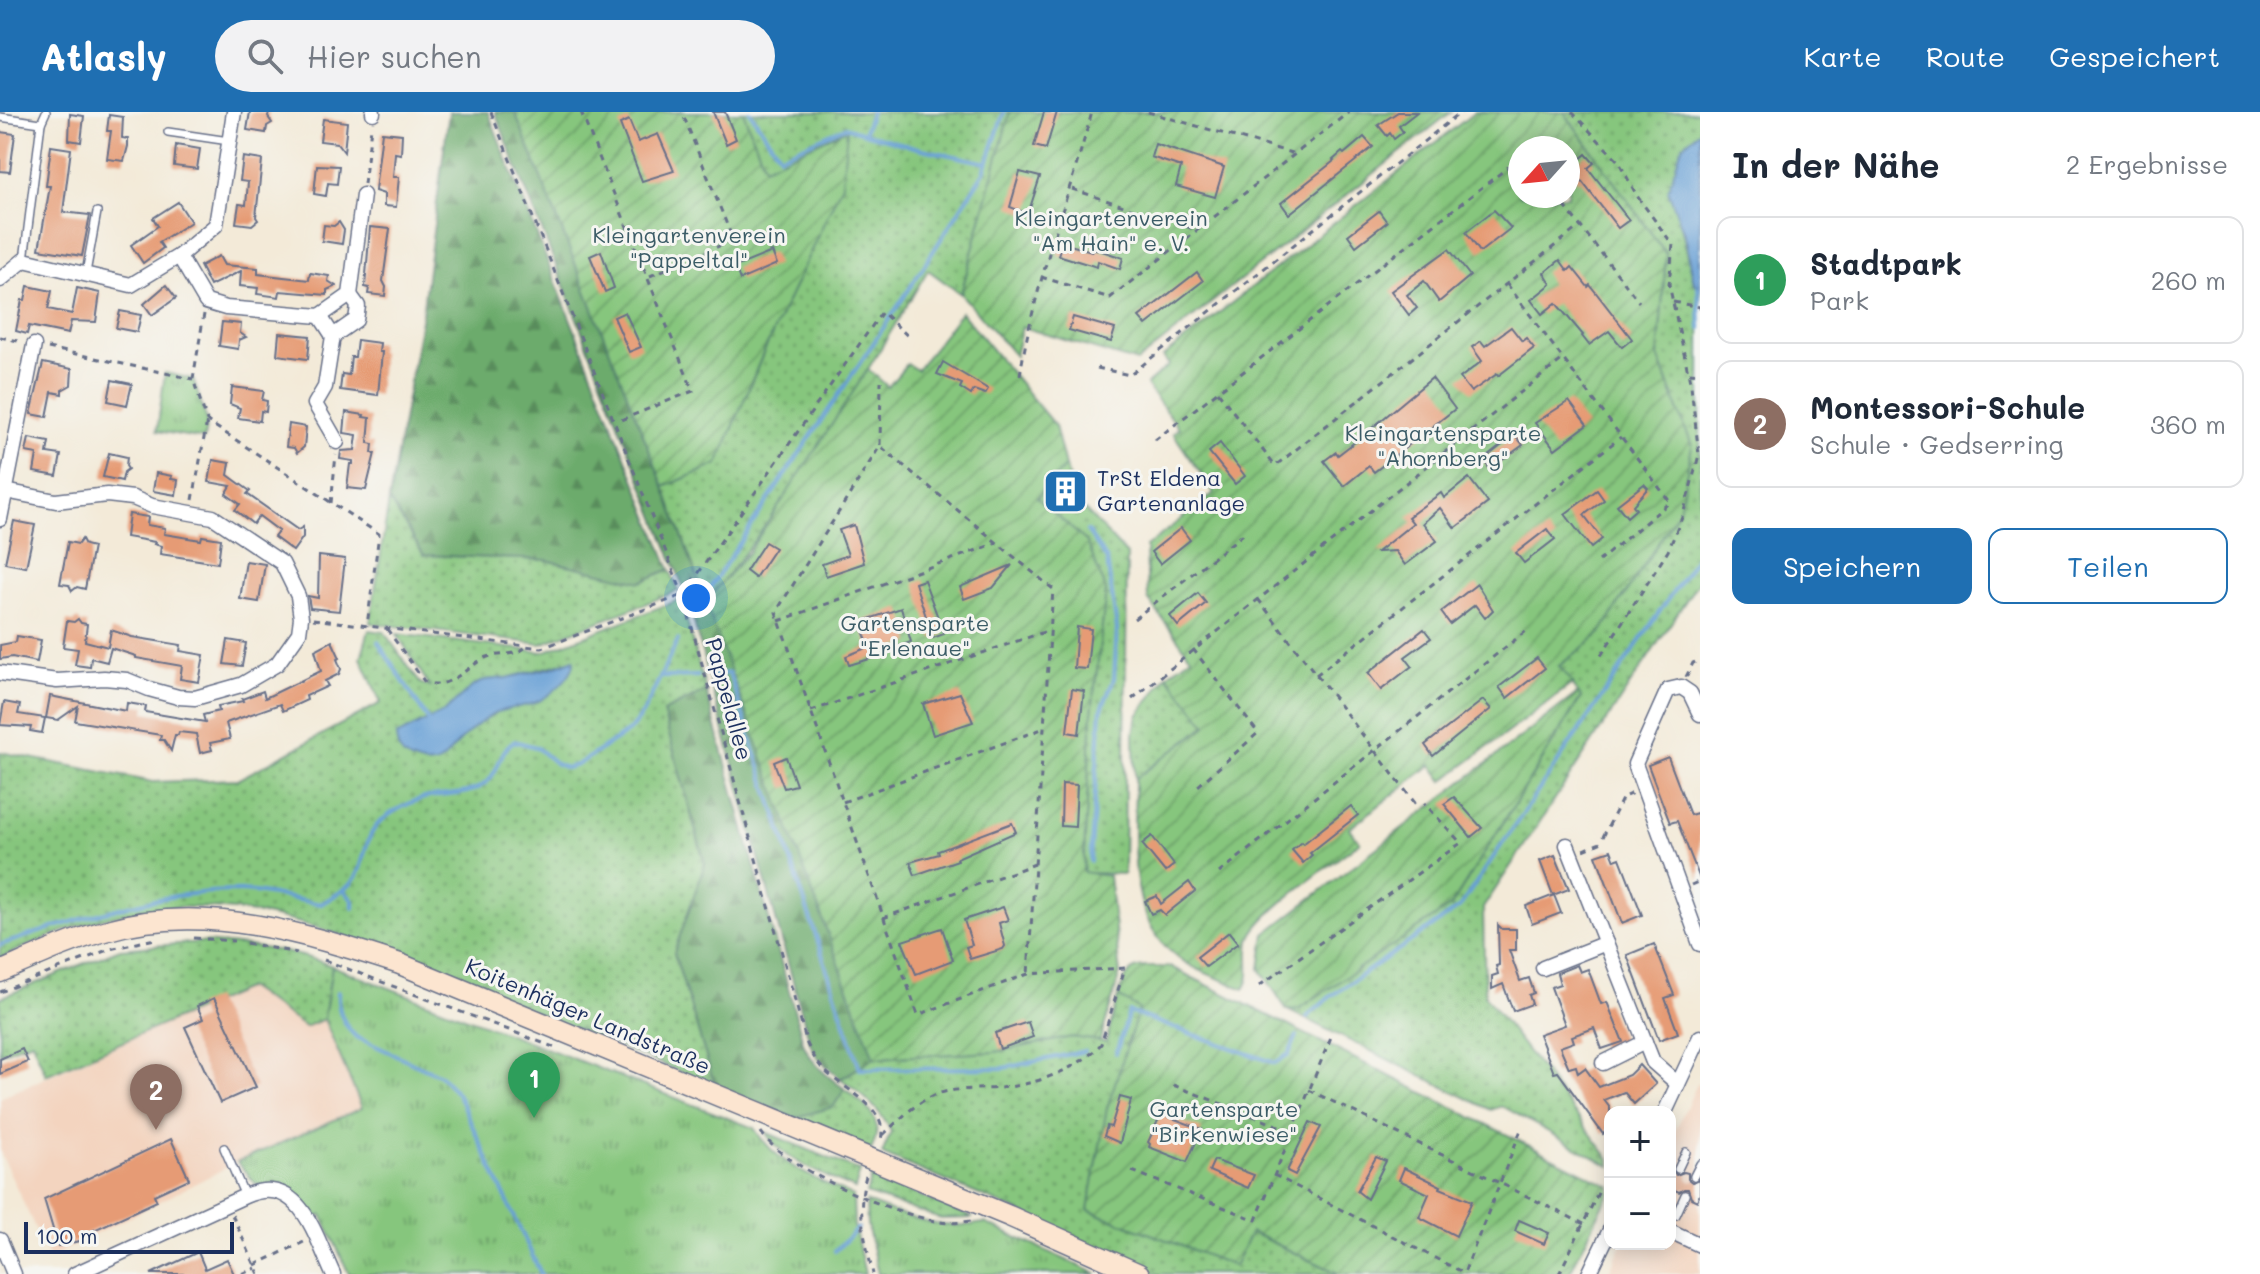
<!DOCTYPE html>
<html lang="de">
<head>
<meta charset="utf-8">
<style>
	:root { --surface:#fff; --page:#f2f2f3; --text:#1f2937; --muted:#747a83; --line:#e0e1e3; --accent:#1f6fb2 }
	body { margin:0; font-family:Mali,sans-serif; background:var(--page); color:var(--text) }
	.controls { position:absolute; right:24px; bottom:24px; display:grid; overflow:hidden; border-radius:16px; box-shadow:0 4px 20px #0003 }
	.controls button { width:72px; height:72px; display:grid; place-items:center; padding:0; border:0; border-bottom:2px solid var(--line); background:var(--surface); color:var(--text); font:40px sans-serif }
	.compass { position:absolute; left:1508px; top:24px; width:72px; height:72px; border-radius:50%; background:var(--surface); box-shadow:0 4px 20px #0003; rotate:243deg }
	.scale { position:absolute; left:24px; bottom:20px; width:210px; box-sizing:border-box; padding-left:8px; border:4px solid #1b2f5e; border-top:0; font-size:22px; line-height:28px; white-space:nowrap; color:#1b2f5e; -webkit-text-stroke:6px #f6f6f2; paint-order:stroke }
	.you { position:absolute; left:696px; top:486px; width:28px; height:28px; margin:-20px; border:6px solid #fff; border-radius:50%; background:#1a73e8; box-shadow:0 0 0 12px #1a73e833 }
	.badge { display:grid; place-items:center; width:52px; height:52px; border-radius:50%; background:var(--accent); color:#fff; font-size:26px; font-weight:700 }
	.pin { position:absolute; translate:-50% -66px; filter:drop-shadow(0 2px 4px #0008) }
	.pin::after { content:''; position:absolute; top:42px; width:28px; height:24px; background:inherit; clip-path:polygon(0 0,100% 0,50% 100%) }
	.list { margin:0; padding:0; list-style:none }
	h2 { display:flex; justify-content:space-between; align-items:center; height:104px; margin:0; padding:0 32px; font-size:34px }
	h2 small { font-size:26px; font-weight:400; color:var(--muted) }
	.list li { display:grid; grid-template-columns:52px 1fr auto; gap:24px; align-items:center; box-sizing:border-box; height:128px; margin:0 16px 16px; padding:0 16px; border:2px solid var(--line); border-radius:16px }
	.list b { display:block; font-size:30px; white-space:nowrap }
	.list p { margin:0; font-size:26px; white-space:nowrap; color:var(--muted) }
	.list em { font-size:26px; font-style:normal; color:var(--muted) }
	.actions { display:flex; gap:16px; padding:24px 32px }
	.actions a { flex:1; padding:18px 0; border:2px solid var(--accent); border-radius:16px; text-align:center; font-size:28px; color:var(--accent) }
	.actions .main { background:var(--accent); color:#fff }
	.icon { flex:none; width:44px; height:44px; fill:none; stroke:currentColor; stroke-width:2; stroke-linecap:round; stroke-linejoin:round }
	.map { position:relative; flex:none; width:1700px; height:1162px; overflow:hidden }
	header { display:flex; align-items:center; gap:48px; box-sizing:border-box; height:112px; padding:0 40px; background:var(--accent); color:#fff }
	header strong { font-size:38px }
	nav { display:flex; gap:44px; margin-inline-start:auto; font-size:28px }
	.search { width:560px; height:72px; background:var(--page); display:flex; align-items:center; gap:20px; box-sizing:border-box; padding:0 28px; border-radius:44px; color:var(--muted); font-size:30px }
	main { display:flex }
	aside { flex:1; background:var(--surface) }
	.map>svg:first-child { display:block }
	.built { fill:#f3d4bf }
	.grass { fill:url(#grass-dots); stroke:#507a6e; stroke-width:2; fill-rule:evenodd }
	.forest { fill:url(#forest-firs); stroke:#446d65; stroke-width:2 }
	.park { fill:url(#park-tufts); stroke:#507a6e; stroke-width:2 }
	.garden { fill:url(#garden-furrows); stroke:#507a6e; stroke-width:2; fill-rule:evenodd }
	.water { fill:#669fd5; stroke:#40679a; stroke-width:2 }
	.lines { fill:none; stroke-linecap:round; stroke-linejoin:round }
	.stream { stroke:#669fd5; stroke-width:4 }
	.building { fill:#e69b75 }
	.service-casing { stroke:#677089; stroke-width:10 }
	.minor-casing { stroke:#677089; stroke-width:17 }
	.secondary-casing { stroke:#677089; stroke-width:23 }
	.path { stroke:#677089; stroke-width:3; stroke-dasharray:6 6; stroke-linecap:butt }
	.service { stroke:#fff; stroke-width:7 }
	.minor { stroke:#fff; stroke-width:14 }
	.secondary { stroke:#fce5d0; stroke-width:20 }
	.labels { text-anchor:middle; stroke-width:6; stroke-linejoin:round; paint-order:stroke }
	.park-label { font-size:22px; fill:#3b5c67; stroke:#f6f6f2 }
	.poi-label { font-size:22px; fill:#1b2f5e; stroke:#f6f6f2; text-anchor:start }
	.street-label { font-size:22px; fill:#1b2f5e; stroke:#f6f6f2 }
</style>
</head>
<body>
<header>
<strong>Atlasly</strong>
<div class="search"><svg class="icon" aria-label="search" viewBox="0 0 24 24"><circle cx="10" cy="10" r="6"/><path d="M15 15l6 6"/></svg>Hier suchen</div>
<nav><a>Karte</a><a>Route</a><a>Gespeichert</a></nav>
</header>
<main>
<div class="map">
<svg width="1700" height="1162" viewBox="0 0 1700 1162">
	<defs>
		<pattern id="grass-dots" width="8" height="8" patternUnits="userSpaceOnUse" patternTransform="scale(2)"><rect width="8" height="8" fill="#86c67d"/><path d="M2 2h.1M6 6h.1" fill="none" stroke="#6da16a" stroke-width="1.8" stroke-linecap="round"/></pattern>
		<pattern id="forest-firs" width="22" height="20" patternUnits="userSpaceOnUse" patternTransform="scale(2)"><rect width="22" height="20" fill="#6cab6c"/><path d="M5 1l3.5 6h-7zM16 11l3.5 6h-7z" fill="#588c5c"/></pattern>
		<pattern id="park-tufts" width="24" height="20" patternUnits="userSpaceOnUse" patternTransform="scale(2)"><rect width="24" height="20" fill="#86c67d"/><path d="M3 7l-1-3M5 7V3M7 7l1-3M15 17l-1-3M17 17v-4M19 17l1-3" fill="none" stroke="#6da16a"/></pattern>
		<pattern id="garden-furrows" width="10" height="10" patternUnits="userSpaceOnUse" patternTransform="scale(2)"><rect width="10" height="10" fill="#86c67d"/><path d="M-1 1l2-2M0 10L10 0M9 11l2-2" fill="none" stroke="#6da16a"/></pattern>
	</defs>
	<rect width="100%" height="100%" fill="#f6f6f2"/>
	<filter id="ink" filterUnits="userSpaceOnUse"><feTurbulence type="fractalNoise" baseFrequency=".0125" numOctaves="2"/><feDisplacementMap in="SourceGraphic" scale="16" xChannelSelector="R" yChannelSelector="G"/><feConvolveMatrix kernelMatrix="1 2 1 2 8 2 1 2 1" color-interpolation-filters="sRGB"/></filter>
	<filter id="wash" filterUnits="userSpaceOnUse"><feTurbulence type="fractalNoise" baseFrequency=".006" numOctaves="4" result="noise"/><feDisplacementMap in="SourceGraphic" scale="32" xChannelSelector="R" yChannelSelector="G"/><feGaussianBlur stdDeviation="1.8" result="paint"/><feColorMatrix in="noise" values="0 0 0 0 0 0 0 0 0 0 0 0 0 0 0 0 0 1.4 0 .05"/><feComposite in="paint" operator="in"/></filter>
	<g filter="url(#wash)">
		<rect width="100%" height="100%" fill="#f3ead8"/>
		<g class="built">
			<path d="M 248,875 L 304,915 L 324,907 L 362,996 L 237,1050 L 49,1146 L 0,1040 L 0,986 Z"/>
			<path d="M 1697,972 L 1700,973 L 1700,1162 L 1608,1162 L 1622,1132 L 1670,1132 L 1670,1030 Z"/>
		</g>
		<g class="grass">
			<path d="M 743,0 L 1010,0 L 961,182 L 928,158 C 859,272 792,389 705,490 L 664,375 L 718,352 L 762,244 L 765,55 Z"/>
			<path d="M 1564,0 L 1700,0 L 1700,19 L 1682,34 L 1680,109 L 1694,171 L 1700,175 L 1700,467 L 1483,796 L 1485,884 L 1610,1047 L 1610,1054 L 1502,994 L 1491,998 L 1287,898 L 1298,897 L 1451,794 L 1581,586 L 1559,554 L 1578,538 L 1692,334 L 1658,244 L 1666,142 Z"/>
			<path d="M 1065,354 L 1081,394 L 1127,443 L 1124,762 L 1083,761 L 1092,600 L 1106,479 L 1036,386 Z"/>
			<path d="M 389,388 L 424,443 L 546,448 L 641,470 L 670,457 L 678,479 L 541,532 L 370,511 Z"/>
			<path d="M 681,487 L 706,579 L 663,600 L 705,752 L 674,841 L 715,974 C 639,943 564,912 489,881 C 392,841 288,793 180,795 C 117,796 57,820 0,846 L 0,640 L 153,670 L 239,667 L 381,591 L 361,546 L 369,518 L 384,520 L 420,571 L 430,575 L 397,522 L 543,540 ZM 574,548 C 564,561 552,584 535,591 C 526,594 514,593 504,597 C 478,608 459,629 440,650 L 407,618 L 444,600 L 473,574 L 485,568 L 507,566 Z"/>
			<path d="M 1167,563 L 1207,613 L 1135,667 L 1134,621 L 1138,604 Z"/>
			<path d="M 201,830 C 245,833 291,837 332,854 L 324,907 L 305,915 L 248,876 L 46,963 L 32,929 L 0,941 L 0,886 L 120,837 Z"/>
			<path d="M 1118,885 L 1140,896 L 1126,934 L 1234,1153 L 1250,1120 L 1340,1162 L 1157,1162 L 1013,1097 L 882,1042 L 891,1020 C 881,997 860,980 841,967 L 874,946 L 994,940 L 1072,925 L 1106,930 Z"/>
			<path d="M 845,977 C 868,996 886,1007 871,1038 L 794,1006 L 833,995 Z"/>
			<path d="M 765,1020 L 860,1059 L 855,1077 C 824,1063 784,1050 765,1020 Z"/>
			<path d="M 872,1064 L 973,1106 L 941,1107 L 866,1082 Z"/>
		</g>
		<g class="forest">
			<path d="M 449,0 L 488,0 L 670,457 L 641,470 L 546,448 L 424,443 L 389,388 L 422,202 Z"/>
			<path d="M 495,0 L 515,0 L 664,375 L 874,946 L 840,967 L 818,946 L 810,931 L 686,482 Z"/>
			<path d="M 706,579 L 804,933 C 814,954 827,964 845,977 L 833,995 L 794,1006 L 715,974 L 674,841 L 705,752 L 663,600 Z"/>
		</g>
		<g class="park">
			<path d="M 165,261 L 193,267 L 207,309 L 204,327 L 157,319 Z"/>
			<path d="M 332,854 L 754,1016 C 777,1053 815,1067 853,1084 L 854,1114 L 865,1162 L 349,1162 L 322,1103 L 314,1107 C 297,1075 287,1080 256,1072 L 237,1050 L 362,996 L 324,907 Z"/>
			<path d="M 866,1090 C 909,1106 938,1119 985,1111 L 1097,1162 L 878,1162 L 867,1112 Z"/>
		</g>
		<g class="garden">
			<path d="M 515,0 L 743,0 L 765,55 L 847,17 L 842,72 L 762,244 L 718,352 L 664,375 Z"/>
			<path d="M 1010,0 L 1451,0 L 1137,250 L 1022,215 L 1015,244 L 961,182 Z"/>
			<path d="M 1475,0 L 1564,0 L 1666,142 L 1658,244 L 1692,334 L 1679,398 L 1600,522 L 1559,554 L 1573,571 L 1443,669 L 1431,653 L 1350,716 L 1360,730 C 1335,750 1265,797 1252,823 C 1244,839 1255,863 1244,877 C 1222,867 1195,859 1176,844 C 1124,804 1135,724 1135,667 L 1207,613 L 1167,563 L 1191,545 L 1148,487 L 1146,435 L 1214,381 L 1173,321 L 1179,316 L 1146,273 L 1169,253 L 1163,245 ZM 1520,36 L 1568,36 L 1568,84 L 1520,84 Z"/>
			<path d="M 961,200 L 1055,314 L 1065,354 L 1037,386 L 1087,430 L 1106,479 L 1092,600 L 1083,760 L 1109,764 L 1120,862 L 1100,929 L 1072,925 L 994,940 L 874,946 L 705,490 L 748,441 L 868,257 L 888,275 L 907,252 L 917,258 Z"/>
			<path d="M 1578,581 L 1581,585 L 1451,794 L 1298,897 L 1287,898 L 1260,857 L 1265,822 Z"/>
			<path d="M 1171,855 L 1610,1074 L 1610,1080 L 1569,1162 L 1340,1162 L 1251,1120 L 1234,1154 L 1088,1098 L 1107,996 L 1139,897 L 1118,885 C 1130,848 1136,856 1171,855 Z"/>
		</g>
		<g class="water">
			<path d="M 1700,19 L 1700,175 L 1694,171 L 1686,127 L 1668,78 L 1682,34 Z"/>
			<path d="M 574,547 C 576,563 548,586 534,591 C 520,596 506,595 492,603 C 478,611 465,623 454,635 C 450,639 446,646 441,649 C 432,655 420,652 411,648 C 400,644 397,635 396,624 L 444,600 L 473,574 L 485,568 L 507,566 L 554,555 Z"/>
		</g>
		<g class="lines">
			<g class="stream">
				<path d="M 750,0 L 780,44 L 845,15 L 864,21"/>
				<path d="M 871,0 L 864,21 L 918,36 L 987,51"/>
				<path d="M 1698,175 L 1700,217"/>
				<path d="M 1087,419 L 1107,448 L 1117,517 L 1114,567 L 1101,599 L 1090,749"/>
				<path d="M 703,486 L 904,185 L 984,60 L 1004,0"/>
				<path d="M 378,530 L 428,608"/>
				<path d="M 713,563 L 729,561 L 860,957 L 1004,956 L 1085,939"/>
				<path d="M 663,565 L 698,564"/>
				<path d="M 343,777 L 353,789 L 353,796"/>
				<path d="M 0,833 C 78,808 158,778 241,779 C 268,780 294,788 321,792 C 330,786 344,779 352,771 C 366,755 362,727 380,710 C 392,699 413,688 429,685 C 448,682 472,684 488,669 C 500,658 499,638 514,629 L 536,635 L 556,652 L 566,656 L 577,653 L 629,619 L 643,601 L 678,528"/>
				<path d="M 338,880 C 337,897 344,913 356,925 L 440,963 L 457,981 L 541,1162"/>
				<path d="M 1307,905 L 1331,884 L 1459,796 L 1700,440"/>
				<path d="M 1116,941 L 1129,900 L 1275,951 L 1289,942 L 1297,924"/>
				<path d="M 835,1139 L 858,1116"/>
			</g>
		</g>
		<g id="blocks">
			<g class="building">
				<path d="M 250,0 L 269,0 L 268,5 L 272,11 L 267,14 L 266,21 L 247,18 Z"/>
				<path d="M 713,0 L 725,0 L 736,27 L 726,32 Z"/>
				<path d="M 1044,0 L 1057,0 L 1046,37 L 1034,34 Z"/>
				<path d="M 1398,0 L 1417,0 L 1399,14 L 1403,20 L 1394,27 L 1390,21 L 1387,24 L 1378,13 Z"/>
				<path d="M 70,2 L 84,4 L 81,30 L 69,28 Z"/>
				<path d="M 109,3 L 123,5 L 122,26 L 128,27 L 128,34 L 124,49 L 107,47 L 111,19 L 107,19 Z"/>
				<path d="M 323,7 L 347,10 L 344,40 L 337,31 L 320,29 Z"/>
				<path d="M 629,8 L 638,30 L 658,22 L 674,59 L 642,69 L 620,12 Z"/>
				<path d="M 0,20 L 15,22 L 10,60 L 0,59 Z"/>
				<path d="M 382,20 L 402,22 L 401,42 L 395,41 L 393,65 L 399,65 L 396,95 L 384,94 L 384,82 L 375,79 Z"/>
				<path d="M 1364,25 L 1373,35 L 1289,102 L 1281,91 L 1334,49 L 1333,48 L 1342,40 L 1344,42 Z"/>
				<path d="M 1155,32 L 1224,55 L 1215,85 L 1176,74 L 1181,55 L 1151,45 Z"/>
				<path d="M 176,33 L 200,37 L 197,57 L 174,54 Z"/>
				<path d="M 1568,33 L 1579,48 L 1586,42 L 1594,51 L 1588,56 L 1629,108 L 1618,116 L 1580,67 L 1578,69 L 1568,58 Z"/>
				<path d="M 51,34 L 71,37 L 63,100 L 90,103 L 82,144 L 39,137 L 50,74 L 46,74 Z"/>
				<path d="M 243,45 L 262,48 L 256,105 L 258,108 L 252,113 L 236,111 L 239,92 L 246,93 L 248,70 L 240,69 Z"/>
				<path d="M 317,53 L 339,54 L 337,72 L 328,71 L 326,84 L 314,82 Z"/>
				<path d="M 1020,60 L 1040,65 L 1028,102 L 1010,95 Z"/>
				<path d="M 178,90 L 191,110 L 159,130 L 163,136 L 143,151 L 131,133 L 158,114 L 153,106 Z"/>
				<path d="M 1494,98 L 1511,116 L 1480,140 L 1466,120 Z"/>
				<path d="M 1379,99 L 1387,110 L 1356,134 L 1348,123 Z"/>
				<path d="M 339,110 L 344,118 L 342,132 L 322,129 L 324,113 L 334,114 Z"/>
				<path d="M 370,115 L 390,117 L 383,169 L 386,175 L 385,184 L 368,182 L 369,176 L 365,175 Z"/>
				<path d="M 1062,131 L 1092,139 L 1093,136 L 1123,146 L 1120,157 L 1098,149 L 1097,155 L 1058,143 Z"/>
				<path d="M 1449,137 L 1470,164 L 1439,190 L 1424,169 L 1407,183 L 1417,196 L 1409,203 L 1391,179 Z"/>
				<path d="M 601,139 L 614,176 L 605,180 L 590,144 Z"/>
				<path d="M 772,140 L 777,152 L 740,168 L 735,155 Z"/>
				<path d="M 219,144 L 224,153 L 258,156 L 258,162 L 309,168 L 310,161 L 329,164 L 328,169 L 336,174 L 327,178 L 327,183 L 280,179 L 279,185 L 257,182 L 258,176 L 240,174 L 241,159 L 210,174 L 200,154 Z"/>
				<path d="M 1560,148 L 1568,159 L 1572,155 L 1588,175 L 1590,173 L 1632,227 L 1622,235 L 1609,219 L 1589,233 L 1582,224 L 1583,223 L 1556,191 L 1542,202 L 1531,188 L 1551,172 L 1544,161 Z"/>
				<path d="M 1197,160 L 1203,169 L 1146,213 L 1139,205 Z"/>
				<path d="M 166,173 L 176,186 L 152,203 L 144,192 Z"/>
				<path d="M 28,174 L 52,179 L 48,197 L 72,202 L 77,176 L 100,181 L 96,210 L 71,209 L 68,222 L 29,214 L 27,222 L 16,219 L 22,188 L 25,188 Z"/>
				<path d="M 120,199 L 141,203 L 137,220 L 116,216 Z"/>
				<path d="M 625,200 L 641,235 L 629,240 L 614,205 Z"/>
				<path d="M 1073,205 L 1115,217 L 1111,230 L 1069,218 Z"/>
				<path d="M 222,210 L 241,212 L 240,221 L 246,225 L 239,228 L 238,237 L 219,234 Z"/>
				<path d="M 1511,215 L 1522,229 L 1526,226 L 1534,236 L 1498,264 L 1497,262 L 1471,280 L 1460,266 L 1482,249 L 1472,235 L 1481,229 L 1485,234 Z"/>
				<path d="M 279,221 L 310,224 L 308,247 L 277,243 Z"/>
				<path d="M 357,228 L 380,231 L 379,240 L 382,240 L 378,283 L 340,278 L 342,262 L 349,263 L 351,245 L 355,245 Z"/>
				<path d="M 943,250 L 988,277 L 985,282 L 974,278 L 971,283 L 960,276 L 962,272 L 937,262 Z"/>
				<path d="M 43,251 L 72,257 L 71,273 L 62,278 L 62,282 L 52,280 L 47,305 L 31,302 Z"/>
				<path d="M 1432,266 L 1455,297 L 1374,360 L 1369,354 L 1344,374 L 1324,349 L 1336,340 L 1338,343 L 1360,326 Z"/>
				<path d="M 112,268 L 132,272 L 127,293 L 108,289 Z"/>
				<path d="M 232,275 L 264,279 L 262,288 L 267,289 L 266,300 L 261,299 L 260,309 L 238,306 L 240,296 L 230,292 Z"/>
				<path d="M 1569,289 L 1587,313 L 1555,337 L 1535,311 Z"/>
				<path d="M 346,300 L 364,303 L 363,305 L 370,306 L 368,331 L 373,332 L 372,341 L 375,341 L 366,378 L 347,376 L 350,352 L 353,352 L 353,349 L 340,347 L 341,339 L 355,338 L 357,323 L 344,321 Z"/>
				<path d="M 289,312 L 306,315 L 304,335 L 297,341 L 294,336 L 286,335 Z"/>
				<path d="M 1515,323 L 1523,333 L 1490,357 L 1483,348 Z"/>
				<path d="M 29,326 L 49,330 L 47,341 L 61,343 L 57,364 L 34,360 L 37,342 L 26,340 Z"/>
				<path d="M 1220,331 L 1245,364 L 1235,372 L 1209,340 Z"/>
				<path d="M 109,341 L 127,345 L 126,354 L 128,357 L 124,360 L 122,369 L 103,365 Z"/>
				<path d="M 213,348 L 230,351 L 228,363 L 250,379 L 247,382 L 298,418 L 303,415 L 303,425 L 293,439 L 274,425 L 279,419 L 259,404 L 253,412 L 235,398 L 240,392 L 226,382 L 231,374 L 209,370 Z"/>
				<path d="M 156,361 L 172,364 L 171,367 L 178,368 L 176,383 L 153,379 Z"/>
				<path d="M 1469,366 L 1488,391 L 1455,416 L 1440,396 L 1423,411 L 1437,429 L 1405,453 L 1395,439 L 1377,440 L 1413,411 L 1408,405 L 1441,381 L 1444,386 Z"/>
				<path d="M 1644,372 L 1648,376 L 1633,393 L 1636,397 L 1627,405 L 1617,393 Z"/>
				<path d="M 1597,378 L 1604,388 L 1584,403 L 1602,427 L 1591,436 L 1565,402 Z"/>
				<path d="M 129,402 L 148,405 L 147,413 L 165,416 L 164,422 L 201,428 L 202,424 L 221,427 L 218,451 L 160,442 L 161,434 L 154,432 L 155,430 L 126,425 Z"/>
				<path d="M 14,409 L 35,413 L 26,455 L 5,451 Z"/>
				<path d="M 854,413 L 864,451 L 826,464 L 822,452 L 848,443 L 839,418 Z"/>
				<path d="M 1181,416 L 1190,428 L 1160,452 L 1151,440 Z"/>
				<path d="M 1547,417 L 1555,427 L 1524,451 L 1516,441 Z"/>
				<path d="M 82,427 L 85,433 L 93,435 L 85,477 L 77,475 L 72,479 L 69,473 L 60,472 L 68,430 L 78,432 Z"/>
				<path d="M 765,430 L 775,436 L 755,466 L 746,459 Z"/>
				<path d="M 319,444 L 345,447 L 339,499 L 310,496 L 308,484 L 318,486 Z"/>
				<path d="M 246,449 L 265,452 L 259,490 L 240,487 Z"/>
				<path d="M 1012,453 L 993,476 L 964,487 L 960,475 Z"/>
				<path d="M 924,468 L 944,522 L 933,526 L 915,471 Z"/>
				<path d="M 1477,472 L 1493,498 L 1485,506 L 1475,493 L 1450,512 L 1441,500 Z"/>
				<path d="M 1198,481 L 1206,491 L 1178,514 L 1170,504 Z"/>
				<path d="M 901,496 L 911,530 L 886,539 L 887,542 L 849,553 L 846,544 L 869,535 L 860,510 Z"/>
				<path d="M 78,507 L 81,511 L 87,512 L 85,529 L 108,535 L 111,518 L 132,525 L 181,533 L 180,539 L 204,543 L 199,570 L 180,567 L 182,554 L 136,546 L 136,544 L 111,536 L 107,550 L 91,546 L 90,555 L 75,553 L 78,537 L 63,535 L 67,509 L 74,510 Z"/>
				<path d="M 1077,515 L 1091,517 L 1087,557 L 1074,556 Z"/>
				<path d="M 1424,517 L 1431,526 L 1405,545 L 1412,554 L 1381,578 L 1368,561 Z"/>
				<path d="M 17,524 L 41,528 L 37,550 L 12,545 L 0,547 L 0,533 L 16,530 Z"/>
				<path d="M 228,528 L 246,531 L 242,554 L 224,552 Z"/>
				<path d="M 332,529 L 340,546 L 337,547 L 341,557 L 339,562 L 325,569 L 328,574 L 306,584 L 307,588 L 283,599 L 280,592 L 226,611 L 230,627 L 210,631 L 212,638 L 200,641 L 196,622 L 179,620 L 178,623 L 175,623 L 171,639 L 164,628 L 160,628 L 161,623 L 75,609 L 78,594 L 58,608 L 46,606 L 50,584 L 126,599 L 127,591 L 146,594 L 145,600 L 205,610 L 203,603 L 219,599 L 218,594 L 243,589 L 242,587 L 263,579 L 265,586 L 321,559 L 315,538 Z"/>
				<path d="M 1537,546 L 1545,556 L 1507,586 L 1499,575 Z"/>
				<path d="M 1072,577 L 1084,579 L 1079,622 L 1067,620 Z"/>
				<path d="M 960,581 L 973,610 L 933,623 L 923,592 Z"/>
				<path d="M 1483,588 L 1491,597 L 1433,644 L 1425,633 Z"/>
				<path d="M 4,590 L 20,593 L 18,602 L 45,606 L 42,621 L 30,619 L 31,615 L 0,613 Z"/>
				<path d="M 786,645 L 796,673 L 784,676 L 774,650 Z"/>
				<path d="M 1668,645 L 1690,703 L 1697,701 L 1700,709 L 1700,767 L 1677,709 L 1670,711 L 1648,653 Z"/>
				<path d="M 1062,672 L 1077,673 L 1075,715 L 1061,714 Z"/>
				<path d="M 1454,685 L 1482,716 L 1471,725 L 1444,692 Z"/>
				<path d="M 1351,694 L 1358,703 L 1310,741 L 1312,743 L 1303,751 L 1292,738 L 1301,730 L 1303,732 Z"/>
				<path d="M 1012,711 L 1016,720 L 957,746 L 958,748 L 915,763 L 910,750 L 939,742 L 938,739 Z"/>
				<path d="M 1152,724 L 1174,753 L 1165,760 L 1142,732 Z"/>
				<path d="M 1611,738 L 1615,748 L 1620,746 L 1642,803 L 1622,811 L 1596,743 Z"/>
				<path d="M 1555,743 L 1569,777 L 1553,783 L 1540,749 Z"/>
				<path d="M 1189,770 L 1195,779 L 1165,803 L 1160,798 L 1151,802 L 1145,789 L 1157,784 L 1161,792 Z"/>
				<path d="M 1554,783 L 1561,801 L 1532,812 L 1526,794 Z"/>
				<path d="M 1003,795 L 1008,808 L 999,811 L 1005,834 L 1003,837 L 970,847 L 966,835 L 972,833 L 964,808 Z"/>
				<path d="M 1498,813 L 1502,817 L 1516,817 L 1516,838 L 1509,838 L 1520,869 L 1529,866 L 1534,881 L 1529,883 L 1532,892 L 1513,899 L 1503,872 L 1492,877 L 1492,864 L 1498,862 L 1496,854 L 1499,853 Z"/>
				<path d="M 942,816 L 953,848 L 916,862 L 902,829 Z"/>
				<path d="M 1229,820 L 1238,831 L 1206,855 L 1197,845 Z"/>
				<path d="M 1654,832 L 1674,883 L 1665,886 L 1678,921 L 1659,928 L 1627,843 Z"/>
				<path d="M 1577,853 L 1580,860 L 1588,857 L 1601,892 L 1607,890 L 1623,930 L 1602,937 L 1594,916 L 1572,924 L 1574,930 L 1560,935 L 1569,956 L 1576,954 L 1578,961 L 1585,956 L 1599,975 L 1629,963 L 1639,953 L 1656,972 L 1634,992 L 1624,980 L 1604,988 L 1610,996 L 1610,1017 L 1603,1022 L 1558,960 L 1554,961 L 1539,922 L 1565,913 L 1551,875 L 1560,872 L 1557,861 Z"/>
				<path d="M 214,886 L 256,975 L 220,991 L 185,915 L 203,907 L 197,894 Z"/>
				<path d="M 1028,910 L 1033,925 L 1000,937 L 995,921 Z"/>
				<path d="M 22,937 L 28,950 L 0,962 L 0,947 Z"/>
				<path d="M 1120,985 L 1131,988 L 1120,1031 L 1104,1024 L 1107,1014 L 1111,1015 Z"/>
				<path d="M 1161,1002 L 1202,1017 L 1187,1050 L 1149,1035 L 1150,1032 L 1148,1030 Z"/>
				<path d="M 1310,1010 L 1321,1015 L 1295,1063 L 1287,1059 Z"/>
				<path d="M 171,1027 L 189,1067 L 154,1083 L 157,1089 L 83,1123 L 84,1128 L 58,1134 L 44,1087 Z"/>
				<path d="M 1376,1045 L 1386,1049 L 1367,1087 L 1357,1079 Z"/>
				<path d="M 1214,1048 L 1254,1063 L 1248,1076 L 1209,1059 Z"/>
				<path d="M 1670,1053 L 1676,1063 L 1684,1060 L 1688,1061 L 1688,1067 L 1692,1070 L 1700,1067 L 1700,1082 L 1697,1089 L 1691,1086 L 1688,1077 L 1684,1077 L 1679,1080 L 1670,1076 Z"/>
				<path d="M 1404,1056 L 1441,1074 L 1440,1076 L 1472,1089 L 1456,1124 L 1419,1105 L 1429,1082 L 1399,1068 Z"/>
				<path d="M 1519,1108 L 1549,1121 L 1544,1132 L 1515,1119 Z"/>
				<path d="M 198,1140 L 205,1157 L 227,1147 L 234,1162 L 151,1162 Z"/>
			</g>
		</g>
	</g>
	<g filter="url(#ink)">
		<use href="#blocks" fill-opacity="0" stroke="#677089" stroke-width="2"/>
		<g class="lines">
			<defs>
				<g id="service">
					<path d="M 0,5 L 41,11"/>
					<path d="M 168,20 L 229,29"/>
					<path d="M 24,148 L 41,11 L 46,0"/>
					<path d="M 86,161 L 97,100"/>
					<path d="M 224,1036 L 245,1084"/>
					<path d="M 1678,1057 L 1686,1040"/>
					<path d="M 1694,1064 L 1700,1052"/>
					<path d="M 1676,1103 L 1685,1083"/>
				</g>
				<g id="minor">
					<path d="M 373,1 L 373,0"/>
					<path d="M 179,144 L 206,190 L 226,196 L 320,204 L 350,183 L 363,83"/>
					<path d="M 0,168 L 24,148 L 131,173 L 179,144 L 216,113 L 234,0"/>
					<path d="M 320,204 L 333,224 L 356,208 L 358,194 L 350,183"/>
					<path d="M 333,224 L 325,275 L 315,292 L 337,330"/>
					<path d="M 0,378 L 56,389 L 107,383 L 133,386 L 152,394 L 213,405 L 282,451 L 298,484 L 301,506 L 299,521 L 277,552 L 241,573 L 195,586 L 178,585 L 149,577 L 127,568 L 104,566 L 57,569 L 0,561"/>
					<path d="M 0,407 L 34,233"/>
					<path d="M 1700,602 L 1690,581 L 1681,575 L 1668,578 L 1635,652 L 1700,832"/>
					<path d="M 1567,733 L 1653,950 L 1678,972"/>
					<path d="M 1543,856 L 1606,831"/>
					<path d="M 1603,951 L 1645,930"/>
					<path d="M 1665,1000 L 1700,925"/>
					<path d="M 1670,1119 L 1700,1133"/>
					<path d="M 0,1128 L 14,1162"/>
					<path d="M 75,1162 L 245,1084 C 300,1060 315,1124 333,1162"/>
					<path d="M 1589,1162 L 1610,1118"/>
				</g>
				<path id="secondary" d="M 0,860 C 35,845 71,828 108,818 C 204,790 308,822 400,852 L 1009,1104 L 1139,1162"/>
			</defs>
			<use href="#service" class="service-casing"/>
			<use href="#minor" class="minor-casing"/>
			<use href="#secondary" class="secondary-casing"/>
			<g class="path">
				<path d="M 491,0 L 683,483 L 807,932 C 812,942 817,951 825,959 C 845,978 892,997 880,1031"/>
				<path d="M 581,0 L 693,279 L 616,310"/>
				<path d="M 1148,0 L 1295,42"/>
				<path d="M 1572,0 L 1619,50 L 1637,84 L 1673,133 L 1669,172 L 1691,274 L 1699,343 L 1683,403 L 1668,439 L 1598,548"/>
				<path d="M 364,72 L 371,16"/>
				<path d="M 1072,77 L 1197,118"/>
				<path d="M 1557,84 L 1639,190"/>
				<path d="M 650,164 L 733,128 L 682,0"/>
				<path d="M 1041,165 L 1110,186 L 1349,0"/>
				<path d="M 1507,172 L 1670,390 L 1599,449"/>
				<path d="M 1673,190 L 1700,195"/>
				<path d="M 204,202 L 193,267 L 207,309 L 379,422 L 367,514"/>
				<path d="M 0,225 L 22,230"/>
				<path d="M 48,236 L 193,267"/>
				<path d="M 1097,256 L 1130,263 L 1461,0"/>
				<path d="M 1689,261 L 1700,262"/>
				<path d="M 1020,263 C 1034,173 1068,88 1092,0"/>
				<path d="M 1218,280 L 1275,354 L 1580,114"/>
				<path d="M 1155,328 L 1520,46"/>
				<path d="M 880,333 L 881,269"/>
				<path d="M 193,388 L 207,309"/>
				<path d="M 331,391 L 336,343"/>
				<path d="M 1258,487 L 1418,695"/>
				<path d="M 313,507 L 542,536 L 683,483 L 882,200 L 911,227"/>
				<path d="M 1134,507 L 1246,420"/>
				<path d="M 779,509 L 997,431"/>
				<path d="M 387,517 L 424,569 C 447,581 466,555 485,546 C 499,540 514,546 527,534"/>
				<path d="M 1193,537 L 1258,621 L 1198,674"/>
				<path d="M 1316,563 L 1621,325"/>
				<path d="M 1686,565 L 1693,551 L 1700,548"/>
				<path d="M 1132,587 L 1563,247"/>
				<path d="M 811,599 L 1050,518"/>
				<path d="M 843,690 L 1042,617"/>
				<path d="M 1584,738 L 1600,731 L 1623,685 L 1633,681"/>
				<path d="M 1219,761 L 1530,516"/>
				<path d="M 1691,773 L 1700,769"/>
				<path d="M 883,806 L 1035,752"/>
				<path d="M 194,826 L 234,829"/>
				<path d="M 246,831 L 297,841"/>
				<path d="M 324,848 L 556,936"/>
				<path d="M 1259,874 L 1461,731 L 1424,691"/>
				<path d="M 0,880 L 110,837 L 155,827"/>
				<path d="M 1173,973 L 1292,1019"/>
				<path d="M 1309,978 L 1584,1112"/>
				<path d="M 761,1020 C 785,1058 894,1102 940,1110 C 951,1112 965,1110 976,1108"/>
				<path d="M 1670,1021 L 1675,1010"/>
				<path d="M 883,1023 C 898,1009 913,993 932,984 C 952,975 978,978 1000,976 C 1034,973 1078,958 1101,932 L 1125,856 L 1028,862 L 918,903 L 776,500 L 880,334 L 1053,477 L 1028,862"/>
				<path d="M 1132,1059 L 1256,1108 L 1331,925"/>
				<path d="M 1274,1063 L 1464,1161 L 1521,1018"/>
				<path d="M 866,1064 C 856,1098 865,1128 873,1162"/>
				<path d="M 232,1103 L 259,1162"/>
				<path d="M 255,1153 L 306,1129"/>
				<path d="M 242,1162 L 256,1156"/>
				<path d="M 1559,1162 L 1600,1077"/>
			</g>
			<use href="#service" class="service"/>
			<use href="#minor" class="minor"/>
			<use href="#secondary" class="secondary"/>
		</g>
	</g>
	<defs>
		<symbol id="building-square" viewBox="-11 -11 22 22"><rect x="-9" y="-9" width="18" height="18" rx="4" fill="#1f6fb2" stroke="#f6f6f2"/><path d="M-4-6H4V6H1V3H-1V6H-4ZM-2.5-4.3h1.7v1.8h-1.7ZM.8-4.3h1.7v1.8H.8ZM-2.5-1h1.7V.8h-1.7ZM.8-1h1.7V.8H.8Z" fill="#fff"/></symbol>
	</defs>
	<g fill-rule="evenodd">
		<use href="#building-square" x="1040" y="354" width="51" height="51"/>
	</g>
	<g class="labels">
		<g class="park-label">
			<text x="1111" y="114">Kleingartenverein<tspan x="1111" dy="25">"Am Hain" e. V.</tspan></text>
			<text x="689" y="131">Kleingartenverein<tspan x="689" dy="25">"Pappeltal"</tspan></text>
			<text x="1443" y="329">Kleingartensparte<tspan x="1443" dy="25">"Ahornberg"</tspan></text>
			<text x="915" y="519">Gartensparte<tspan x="915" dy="25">"Erlenaue"</tspan></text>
			<text x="1224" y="1005">Gartensparte<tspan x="1224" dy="25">"Birkenwiese"</tspan></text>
		</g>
		<g class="poi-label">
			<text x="1097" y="374">TrSt Eldena<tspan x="1097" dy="25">Gartenanlage</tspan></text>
		</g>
		<g class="street-label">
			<text transform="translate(729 587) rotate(75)" y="8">Pappelallee</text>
			<text transform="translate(588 904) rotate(23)" y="8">Koitenhäger Landstraße</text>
		</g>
	</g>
</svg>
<div class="controls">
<button>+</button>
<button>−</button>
</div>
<svg class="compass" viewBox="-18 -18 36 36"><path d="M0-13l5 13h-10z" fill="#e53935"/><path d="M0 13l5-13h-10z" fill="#747a83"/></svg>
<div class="scale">100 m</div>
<div class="you"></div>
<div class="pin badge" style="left:534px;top:1006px;background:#2e9e5b">1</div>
<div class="pin badge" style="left:156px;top:1018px;background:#8d6e63">2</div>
</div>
<aside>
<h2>In der Nähe<small>2 Ergebnisse</small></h2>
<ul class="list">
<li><span class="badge" style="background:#2e9e5b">1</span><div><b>Stadtpark</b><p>Park</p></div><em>260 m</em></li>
<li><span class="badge" style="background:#8d6e63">2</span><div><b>Montessori-Schule</b><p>Schule · Gedserring</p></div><em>360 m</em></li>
</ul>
<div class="actions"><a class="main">Speichern</a><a>Teilen</a></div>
</aside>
</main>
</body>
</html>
